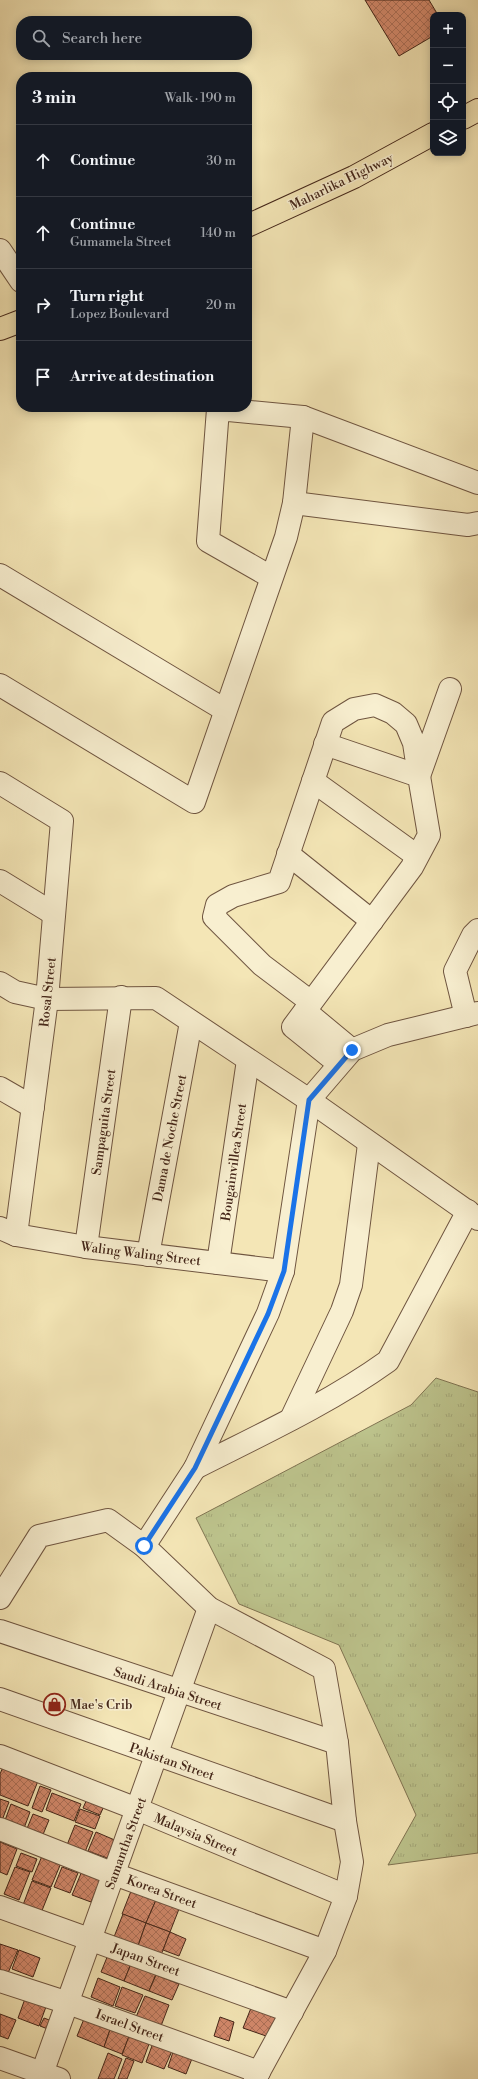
<!DOCTYPE html>
<html lang="en">
<head>
<meta charset="utf-8">
<style>
	:root { --surface:#171b24; --page:#242831; --text:#f1f3f6; --muted:#9ea1a6; --line:#363941 }
	body { margin:0; font-family:"Libre Bodoni",serif; background:var(--page); color:var(--text) }
	.controls { position:absolute; right:12px; top:12px; display:grid; overflow:hidden; border-radius:8px; box-shadow:0 2px 10px #0003 }
	.controls button { width:36px; height:36px; display:grid; place-items:center; padding:0; border:0; border-bottom:1px solid var(--line); background:var(--surface); color:var(--text); font:20px sans-serif }
	.stop { position:absolute; width:12px; height:12px; margin:-9px; border:3px solid #1a73e8; border-radius:50%; background:#fff }
	.stop.end { background:#1a73e8; border-color:#fff; box-shadow:0 1px 4px #0008 }
	.list { margin:0; padding:0; list-style:none }
	h2 { display:flex; justify-content:space-between; align-items:center; height:52px; margin:0; padding:0 16px; font-size:17px }
	h2 small { font-size:13px; font-weight:400; color:var(--muted) }
	.list li { display:grid; grid-template-columns:26px 1fr auto; gap:12px; align-items:center; box-sizing:border-box; height:72px; padding:0 16px; border-top:1px solid var(--line) }
	.list b { display:block; font-size:15px; white-space:nowrap }
	.list p { margin:0; font-size:13px; white-space:nowrap; color:var(--muted) }
	.list em { font-size:13px; font-style:normal; color:var(--muted) }
	.icon { flex:none; width:22px; height:22px; fill:none; stroke:currentColor; stroke-width:2; stroke-linecap:round; stroke-linejoin:round }
	.map { position:relative; flex:none; width:478px; height:2079px; overflow:hidden }
	.search { position:absolute; background:var(--surface); box-shadow:0 2px 10px #0003; left:16px; top:16px; width:236px; height:44px; display:flex; align-items:center; gap:10px; box-sizing:border-box; padding:0 14px; border-radius:16px; color:var(--muted); font-size:15px }
	.panel { position:absolute; background:var(--surface); box-shadow:0 2px 10px #0003; left:16px; top:72px; width:236px; height:340px; border-radius:16px }
	.map>svg:first-child { display:block }
	.grass { fill:url(#grass-tufts); stroke:#807452 }
	.building { fill:url(#building-cross-hatch); stroke:#432518 }
	.lines { fill:none; stroke-linecap:round; stroke-linejoin:round }
	.minor-casing { stroke:#6f5540; stroke-width:24 }
	.major-casing { stroke:#432518; stroke-width:24 }
	.minor { stroke:#f8efd0; stroke-width:22 }
	.major { stroke:#f4e6b6; stroke-width:22 }
	.route { stroke:#1a73e8; stroke-width:5 }
	.labels { text-anchor:middle; stroke-width:3; stroke-linejoin:round; paint-order:stroke }
	.street-label { font-size:13px; fill:#432518; stroke:#f8efd0 }
	.poi-label { font-size:13px; fill:#432518; stroke:#f8efd0; text-anchor:start }
</style>
</head>
<body>
<div class="map">
<svg width="478" height="2079" viewBox="0 0 478 2079">
	<defs>
		<pattern id="grass-tufts" width="24" height="20" patternUnits="userSpaceOnUse"><rect width="24" height="20" fill="#bdc48d"/><path d="M3 7l-1-3M5 7V3M7 7l1-3M15 17l-1-3M17 17v-4M19 17l1-3" fill="none" stroke="#a4a879"/></pattern>
		<pattern id="building-cross-hatch" width="8" height="8" patternUnits="userSpaceOnUse"><rect width="8" height="8" fill="#d3896c"/><path d="M0 0l8 8M0 8l8-8" fill="none" stroke="#ad7058"/></pattern>
	</defs>
	<rect width="100%" height="100%" fill="#f4e6b6"/>
	<filter id="stains"><feTurbulence type="fractalNoise" baseFrequency=".005" numOctaves="4"/><feColorMatrix values="0 0 0 0 .2 0 0 0 0 .09 0 0 0 0 .02 0 0 0 .5 -.17"/></filter>
	<radialGradient id="worn" r=".72"><stop offset=".6" stop-color="#630" stop-opacity="0"/><stop offset="1" stop-color="#630" stop-opacity=".3"/></radialGradient>
	<path class="grass" d="M 436,1378 L 478,1392 L 478,1853 L 388,1865 L 416,1815 L 339,1645 L 239,1604 L 196,1518 L 411,1405 Z"/>
	<g class="building">
		<path d="M 365,0 L 429,0 L 438,15 L 433,15 L 433,36 L 399,56 Z"/>
		<path d="M 3,1767 L 38,1781 L 28,1806 L 0,1795 L 0,1774 Z"/>
		<path d="M 40,1786 L 51,1790 L 42,1812 L 32,1808 Z"/>
		<path d="M 52,1793 L 81,1804 L 74,1821 L 46,1810 Z"/>
		<path d="M 0,1799 L 9,1802 L 1,1823 L 0,1823 Z"/>
		<path d="M 87,1799 L 104,1806 L 100,1815 L 83,1808 Z"/>
		<path d="M 11,1804 L 30,1812 L 23,1831 L 4,1823 Z"/>
		<path d="M 80,1809 L 100,1816 L 95,1829 L 75,1822 Z"/>
		<path d="M 33,1814 L 49,1820 L 42,1837 L 26,1831 Z"/>
		<path d="M 75,1825 L 93,1832 L 85,1852 L 67,1845 Z"/>
		<path d="M 96,1832 L 117,1841 L 110,1859 L 88,1851 Z"/>
		<path d="M 0,1842 L 17,1849 L 7,1875 L 0,1872 Z"/>
		<path d="M 21,1853 L 37,1859 L 32,1872 L 16,1866 Z"/>
		<path d="M 42,1856 L 61,1863 L 51,1887 L 32,1880 Z"/>
		<path d="M 15,1867 L 30,1872 L 19,1900 L 4,1894 Z"/>
		<path d="M 62,1867 L 78,1873 L 70,1893 L 54,1887 Z"/>
		<path d="M 82,1871 L 101,1878 L 91,1902 L 72,1895 Z"/>
		<path d="M 32,1881 L 51,1888 L 41,1913 L 23,1905 Z"/>
		<path d="M 133,1886 L 156,1900 L 146,1923 L 122,1914 Z"/>
		<path d="M 156,1900 L 179,1909 L 170,1932 L 146,1923 Z"/>
		<path d="M 123,1914 L 146,1923 L 138,1946 L 114,1937 Z"/>
		<path d="M 146,1923 L 170,1932 L 161,1955 L 138,1946 Z"/>
		<path d="M 170,1932 L 186,1939 L 179,1956 L 163,1950 Z"/>
		<path d="M 0,1944 L 18,1950 L 8,1973 L 0,1970 Z"/>
		<path d="M 19,1950 L 40,1958 L 33,1977 L 12,1969 Z"/>
		<path d="M 110,1950 L 133,1959 L 124,1981 L 101,1972 Z"/>
		<path d="M 133,1959 L 158,1969 L 149,1991 L 124,1981 Z"/>
		<path d="M 156,1975 L 179,1984 L 172,2000 L 149,1991 Z"/>
		<path d="M 98,1978 L 120,1987 L 113,2006 L 91,1997 Z"/>
		<path d="M 122,1987 L 143,1995 L 135,2013 L 115,2006 Z"/>
		<path d="M 26,1996 L 47,2004 L 39,2026 L 18,2018 Z"/>
		<path d="M 145,1996 L 169,2005 L 161,2026 L 136,2017 Z"/>
		<path d="M 251,2008 L 276,2017 L 269,2037 L 243,2028 Z"/>
		<path d="M 0,2014 L 16,2020 L 8,2039 L 0,2036 Z"/>
		<path d="M 86,2014 L 112,2024 L 104,2047 L 77,2036 Z"/>
		<path d="M 220,2017 L 234,2022 L 229,2041 L 214,2036 Z"/>
		<path d="M 44,2018 L 57,2023 L 53,2031 L 40,2026 Z"/>
		<path d="M 112,2024 L 131,2032 L 122,2054 L 104,2047 Z"/>
		<path d="M 129,2036 L 149,2044 L 142,2063 L 122,2055 Z"/>
		<path d="M 153,2043 L 172,2051 L 164,2069 L 146,2062 Z"/>
		<path d="M 174,2049 L 193,2056 L 186,2074 L 168,2067 Z"/>
		<path d="M 108,2053 L 122,2059 L 114,2079 L 98,2079 Z"/>
		<path d="M 126,2058 L 134,2061 L 127,2079 L 118,2079 Z"/>
	</g>
	<g class="lines">
		<defs>
			<g id="minor">
				<path d="M 0,250 L 21,281"/>
				<path d="M 294,503 L 468,525 L 478,523"/>
				<path d="M 0,575 L 225,710"/>
				<path d="M 271,577 L 208,541 L 218,409 L 303,417 L 478,483"/>
				<path d="M 0,685 L 194,802 L 286,537 L 294,503 L 303,417"/>
				<path d="M 325,744 L 419,776 L 429,835 L 412,867 L 293,1027 L 339,1064"/>
				<path d="M 313,781 L 417,856"/>
				<path d="M 0,783 L 62,821 L 47,999 L 16,1235"/>
				<path d="M 288,854 L 372,921"/>
				<path d="M 0,881 L 54,914"/>
				<path d="M 0,983 L 15,992 L 47,999 L 156,998 L 309,1100 L 478,1219"/>
				<path d="M 311,1002 L 262,965 L 214,917 L 217,905 L 233,896 L 279,882 L 333,722 L 354,709 L 375,705 L 393,713 L 406,724 L 414,743 L 419,776 L 450,689"/>
				<path d="M 305,1011 L 352,1050"/>
				<path d="M 466,1016 L 455,971 L 473,935 L 478,930"/>
				<path d="M 0,1088 L 33,1107"/>
				<path d="M 0,1228 L 16,1235 L 86,1247 L 283,1271"/>
				<path d="M 86,1247 L 121,997"/>
				<path d="M 148,1255 L 191,1022"/>
				<path d="M 218,1263 L 248,1060"/>
				<path d="M 291,1419 L 342,1311 L 351,1285 L 369,1144"/>
				<path d="M 195,1468 C 260,1435 328,1404 388,1361 L 468,1211"/>
				<path d="M 144,1546 L 195,1468 L 268,1313 L 283,1271 L 309,1100 L 352,1050 L 388,1035 L 478,1013"/>
				<path d="M 0,1598 L 39,1536 L 108,1520 L 144,1546 L 209,1608 L 324,1669 L 337,1743 L 345,1821 L 352,1862 L 346,1896 L 325,1951 L 255,2079"/>
				<path d="M 0,1631 L 337,1743"/>
				<path d="M 0,1699 L 345,1821"/>
				<path d="M 0,1756 L 137,1809 L 346,1896"/>
				<path d="M 0,1829 L 114,1874 L 325,1951"/>
				<path d="M 0,1907 L 292,2012"/>
				<path d="M 0,1981 L 68,2003 L 259,2072"/>
				<path d="M 0,2058 L 59,2079"/>
				<path d="M 40,2079 L 209,1608"/>
			</g>
			<g id="major">
				<path d="M 463,118 L 478,110"/>
				<path d="M 247,226 L 354,177 L 433,134"/>
				<path d="M 0,329 L 21,321"/>
			</g>
		</defs>
		<use href="#minor" class="minor-casing"/>
		<use href="#major" class="major-casing"/>
		<use href="#minor" class="minor"/>
		<use href="#major" class="major"/>
	</g>
	<g class="lines">
		<path class="route" d="M 144,1546 L 195,1468 L 268,1314 L 284,1271 L 309,1100 L 352,1050"/>
	</g>
	<defs>
		<symbol id="shop-ring" viewBox="-11 -11 22 22"><circle r="9.5" fill="#f8efd0" stroke="#8f2418" stroke-width="1.5"/><path d="M-5-2.5h2.3a2.7 3.5 0 0 1 5.4 0H5L5.5 6h-11ZM-1.5-2.5h3a1.5 2.3 0 0 0-3 0Z" fill="#8f2418"/></symbol>
	</defs>
	<g fill-rule="evenodd">
		<use href="#shop-ring" x="42" y="1692" width="25" height="25"/>
	</g>
	<g class="labels">
		<g class="street-label">
			<text transform="translate(341 181) rotate(-26)" y="5">Maharlika Highway</text>
			<text transform="translate(47 992) rotate(-84)" y="5">Rosal Street</text>
			<text transform="translate(103 1122) rotate(-82)" y="5">Sampaguita Street</text>
			<text transform="translate(169 1138) rotate(-79)" y="5">Dama de Noche Street</text>
			<text transform="translate(233 1162) rotate(-82)" y="5">Bougainvillea Street</text>
			<text transform="translate(141 1253) rotate(7)" y="5">Waling Waling Street</text>
			<text transform="translate(168 1688) rotate(18)" y="5">Saudi Arabia Street</text>
			<text transform="translate(172 1761) rotate(19)" y="5">Pakistan Street</text>
			<text transform="translate(196 1834) rotate(23)" y="5">Malaysia Street</text>
			<text transform="translate(125 1843) rotate(-70)" y="5">Samantha Street</text>
			<text transform="translate(162 1891) rotate(20)" y="5">Korea Street</text>
			<text transform="translate(146 1959) rotate(20)" y="5">Japan Street</text>
			<text transform="translate(130 2025) rotate(20)" y="5">Israel Street</text>
		</g>
		<g class="poi-label">
			<text x="70" y="1709">Mae's Crib</text>
		</g>
	</g>
	<rect width="100%" height="100%" filter="url(#stains)"/>
	<rect width="100%" height="100%" fill="url(#worn)"/>
</svg>
<div class="controls">
<button>+</button>
<button>−</button>
<button><svg class="icon" aria-label="locate" viewBox="0 0 24 24"><circle cx="12" cy="12" r="6"/><path d="M12 2v4M12 18v4M2 12h4M18 12h4"/></svg></button>
<button><svg class="icon" aria-label="layers" viewBox="0 0 24 24"><path d="M12 4l9 5-9 5-9-5zM3 14l9 5 9-5"/></svg></button>
</div>
<div class="stop" style="left:144px;top:1546px"></div>
<div class="stop end" style="left:352px;top:1050px"></div>
<div class="search"><svg class="icon" aria-label="search" viewBox="0 0 24 24"><circle cx="10" cy="10" r="6"/><path d="M15 15l6 6"/></svg>Search here</div>
<section class="panel">
<h2>3 min<small>Walk · 190 m</small></h2>
<ul class="list">
<li><svg class="icon" aria-label="ahead" viewBox="0 0 24 24"><path d="M12 20V5M6 11l6-6 6 6"/></svg><div><b>Continue</b></div><em>30 m</em></li>
<li><svg class="icon" aria-label="ahead" viewBox="0 0 24 24"><path d="M12 20V5M6 11l6-6 6 6"/></svg><div><b>Continue</b><p>Gumamela Street</p></div><em>140 m</em></li>
<li><svg class="icon" aria-label="right" viewBox="0 0 24 24"><path d="M7 20v-9h11M14 6l5 5-5 5"/></svg><div><b>Turn right</b><p>Lopez Boulevard</p></div><em>20 m</em></li>
<li><svg class="icon" aria-label="arrive" viewBox="0 0 24 24"><path d="M6 21V4h12l-3 4 3 4H6"/></svg><div><b>Arrive at destination</b></div></li>
</ul>
</section>
</div>
</body>
</html>
